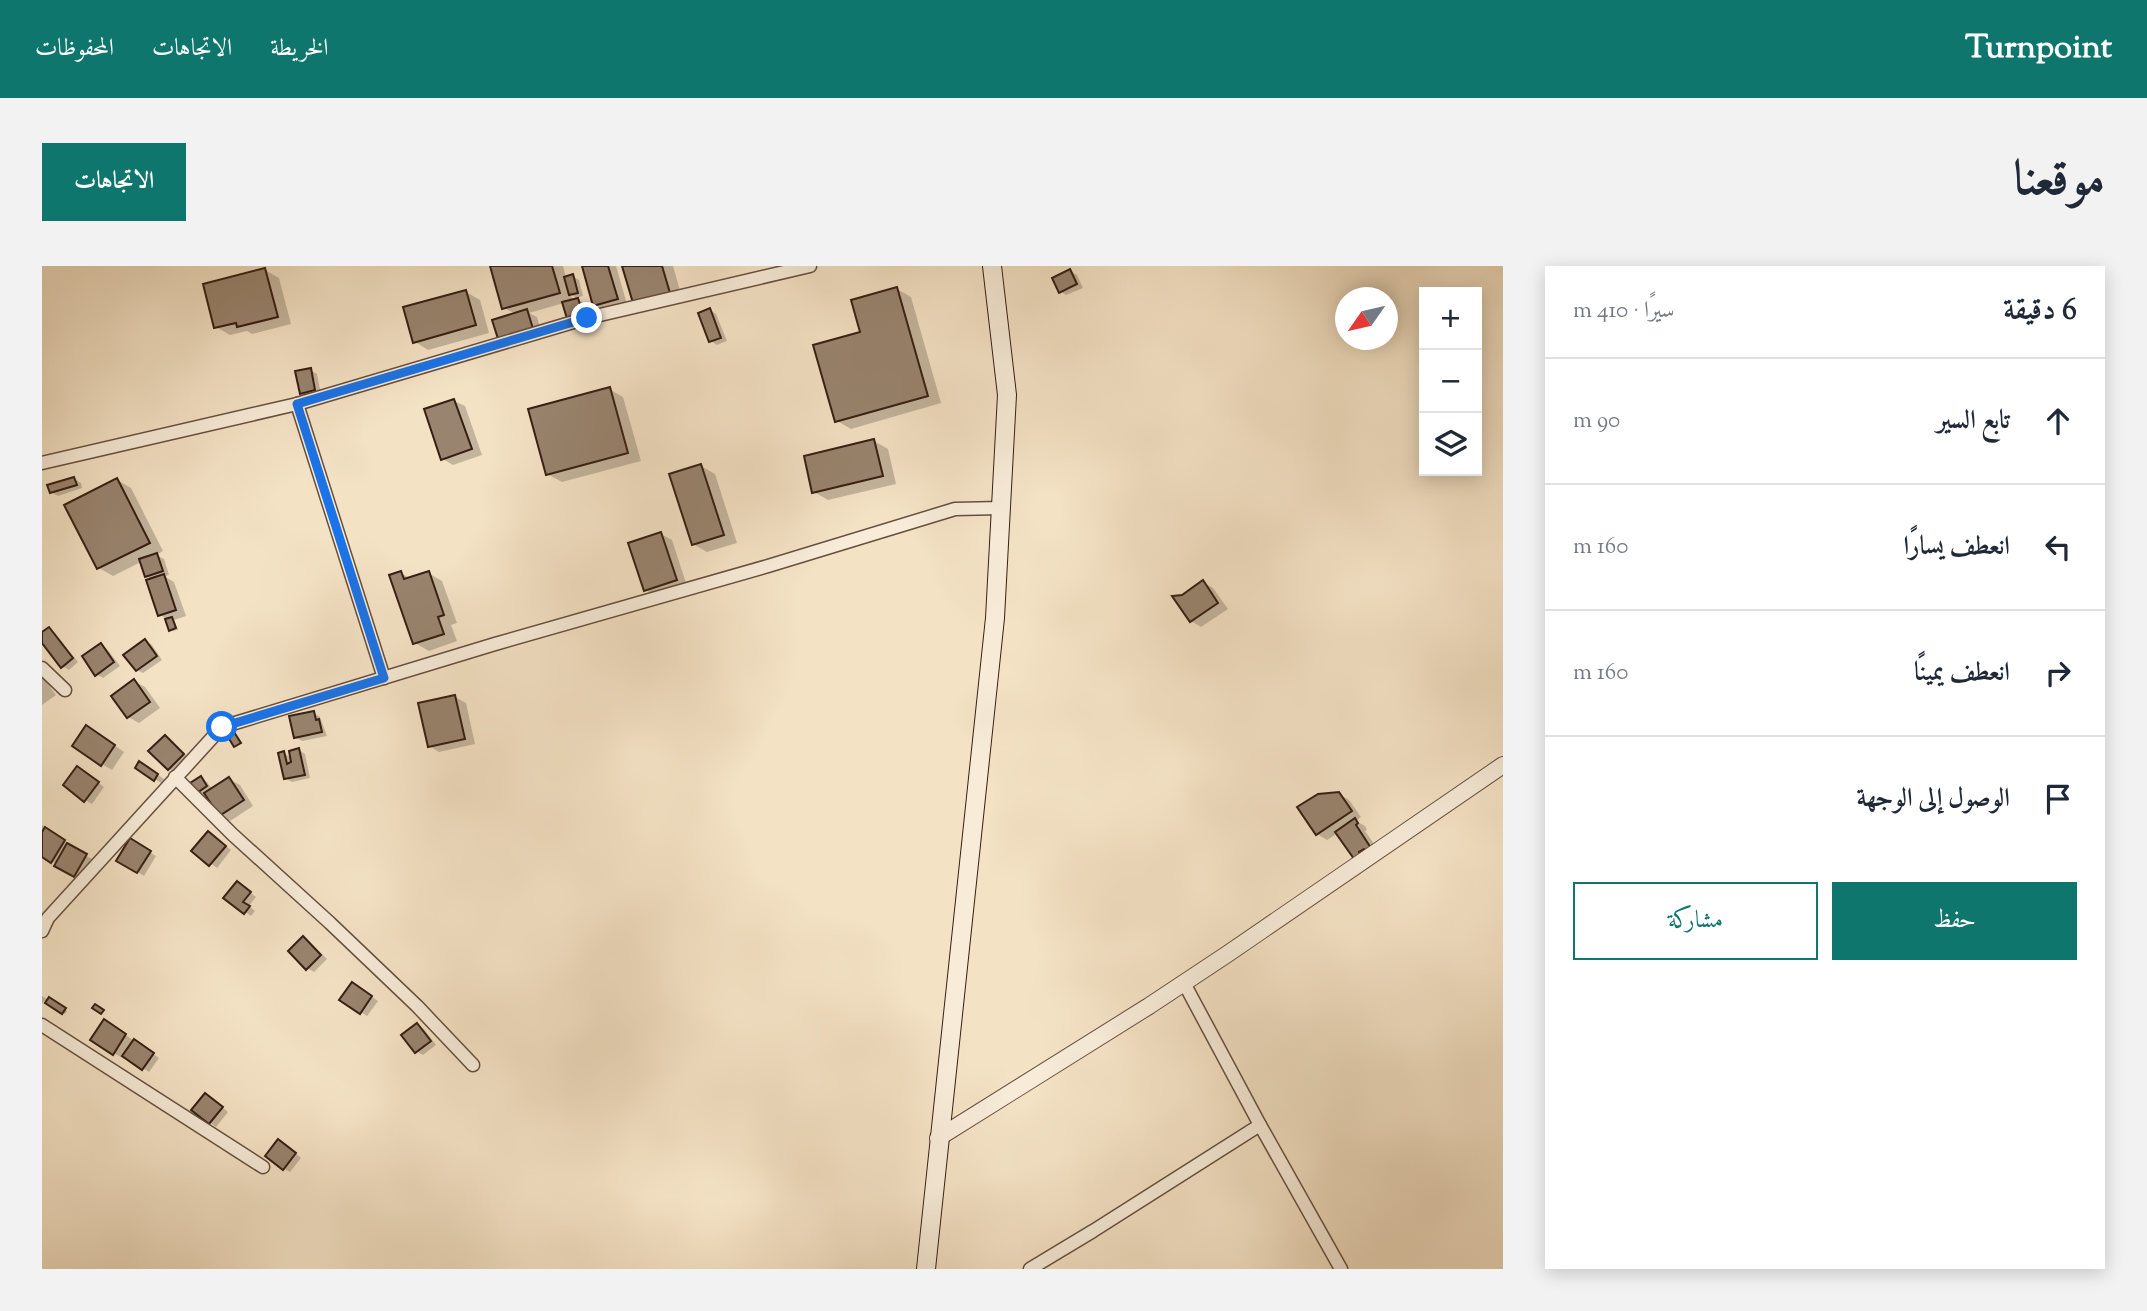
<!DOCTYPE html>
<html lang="ar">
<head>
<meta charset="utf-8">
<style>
	:root { --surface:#fff; --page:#f2f2f3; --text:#1f2937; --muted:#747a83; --line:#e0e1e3; --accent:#0f766e }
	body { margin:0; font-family:"Sorts Mill Goudy",Amiri,serif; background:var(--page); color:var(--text); direction:rtl }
	.controls { position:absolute; right:21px; top:21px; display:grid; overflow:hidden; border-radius:0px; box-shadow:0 4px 18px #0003 }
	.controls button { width:63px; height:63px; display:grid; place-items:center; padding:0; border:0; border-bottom:2px solid var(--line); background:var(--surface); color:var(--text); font:35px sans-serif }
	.compass { position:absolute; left:1293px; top:21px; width:63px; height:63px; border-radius:50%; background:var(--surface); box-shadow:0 4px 18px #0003; rotate:236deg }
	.stop { position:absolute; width:21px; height:21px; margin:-16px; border:5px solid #1a73e8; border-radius:50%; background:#fff }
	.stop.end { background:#1a73e8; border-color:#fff; box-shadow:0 2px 7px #0008 }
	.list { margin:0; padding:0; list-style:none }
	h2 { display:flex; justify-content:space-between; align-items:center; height:91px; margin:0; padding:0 28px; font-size:30px }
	h2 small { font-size:23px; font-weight:400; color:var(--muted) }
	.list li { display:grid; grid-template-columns:46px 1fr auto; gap:21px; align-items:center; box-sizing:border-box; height:126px; padding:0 28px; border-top:2px solid var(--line) }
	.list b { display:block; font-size:26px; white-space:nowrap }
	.list em { font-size:23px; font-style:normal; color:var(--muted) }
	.actions { display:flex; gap:14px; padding:21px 28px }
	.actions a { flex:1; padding:16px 0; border:2px solid var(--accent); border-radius:0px; text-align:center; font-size:24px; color:var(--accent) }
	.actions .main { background:var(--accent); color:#fff }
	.icon { flex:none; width:38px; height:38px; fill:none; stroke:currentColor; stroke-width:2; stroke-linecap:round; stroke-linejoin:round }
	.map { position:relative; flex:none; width:1461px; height:1003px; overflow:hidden; direction:ltr; border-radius:0px }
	header { display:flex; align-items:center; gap:42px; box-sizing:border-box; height:98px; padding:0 35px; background:var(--accent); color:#fff }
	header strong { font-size:33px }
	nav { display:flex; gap:38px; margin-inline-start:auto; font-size:24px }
	.intro { display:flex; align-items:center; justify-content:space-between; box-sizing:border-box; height:168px; padding:0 42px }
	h1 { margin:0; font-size:49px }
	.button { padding:18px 32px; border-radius:0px; background:var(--accent); color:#fff; font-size:24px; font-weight:700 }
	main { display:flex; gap:42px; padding:0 42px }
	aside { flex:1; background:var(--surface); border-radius:0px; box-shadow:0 4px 18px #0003 }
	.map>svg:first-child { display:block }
	.shadow { fill:#0003 }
	.building { fill:#99846f; stroke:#361e12; stroke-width:2 }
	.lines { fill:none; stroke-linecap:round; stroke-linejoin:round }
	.minor-casing { stroke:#664f3f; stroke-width:15 }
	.tertiary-casing { stroke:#664f3f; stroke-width:18 }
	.secondary-casing { stroke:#361e12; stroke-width:20 }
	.minor { stroke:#f8ecd9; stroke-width:12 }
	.tertiary { stroke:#f8ecd9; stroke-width:16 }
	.secondary { stroke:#f8ecd9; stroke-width:18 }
	.route { stroke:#1a73e8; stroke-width:9 }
</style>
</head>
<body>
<header>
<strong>Turnpoint</strong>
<nav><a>الخريطة</a><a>الاتجاهات</a><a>المحفوظات</a></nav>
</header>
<div class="intro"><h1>موقعنا</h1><a class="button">الاتجاهات</a></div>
<main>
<aside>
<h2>6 دقيقة<small>سيرًا · 410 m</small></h2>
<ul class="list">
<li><svg class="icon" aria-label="ahead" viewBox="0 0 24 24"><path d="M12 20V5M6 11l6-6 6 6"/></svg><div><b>تابع السير</b></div><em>90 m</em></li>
<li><svg class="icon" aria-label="left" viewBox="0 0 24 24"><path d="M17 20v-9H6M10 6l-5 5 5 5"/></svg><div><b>انعطف يسارًا</b></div><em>160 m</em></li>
<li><svg class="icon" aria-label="right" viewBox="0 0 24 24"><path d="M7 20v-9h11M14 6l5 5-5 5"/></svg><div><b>انعطف يمينًا</b></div><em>160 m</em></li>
<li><svg class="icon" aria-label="arrive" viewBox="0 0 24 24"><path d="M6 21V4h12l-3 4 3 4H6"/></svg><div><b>الوصول إلى الوجهة</b></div></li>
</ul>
<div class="actions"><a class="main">حفظ</a><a>مشاركة</a></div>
</aside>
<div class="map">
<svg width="1461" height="1003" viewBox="0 0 1461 1003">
	<rect width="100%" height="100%" fill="#f4e2c5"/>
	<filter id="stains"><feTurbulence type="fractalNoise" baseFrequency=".00286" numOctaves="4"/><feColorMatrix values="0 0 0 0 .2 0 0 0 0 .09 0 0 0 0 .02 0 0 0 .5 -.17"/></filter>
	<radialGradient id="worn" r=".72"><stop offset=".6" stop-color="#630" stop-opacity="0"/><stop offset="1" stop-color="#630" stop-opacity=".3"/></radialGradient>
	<g class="shadow">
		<path d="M 450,0 L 521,0 L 524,12 L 530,10 L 537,14 L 541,30 L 535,32 L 529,29 L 531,35 L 536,34 L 542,37 L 547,55 L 522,37 L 487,47 L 495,51 L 501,72 L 468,81 L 474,48 L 462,42 Z"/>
		<path d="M 542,0 L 574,0 L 585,38 L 563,44 L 553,38 Z"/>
		<path d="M 582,0 L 631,0 L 641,35 L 606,44 L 592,36 Z"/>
		<path d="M 223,4 L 237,12 L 249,58 L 210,68 L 205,65 L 188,69 L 174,61 Z"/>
		<path d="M 1028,5 L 1035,9 L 1041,22 L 1024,29 L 1018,25 Z"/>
		<path d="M 855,23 L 869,31 L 899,137 L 809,163 L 795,155 Z"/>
		<path d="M 424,26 L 438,34 L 447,67 L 386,84 L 372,75 Z"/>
		<path d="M 668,44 L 674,48 L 685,75 L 675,79 L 669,75 Z"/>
		<path d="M 268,104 L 275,108 L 279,128 L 266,130 L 260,127 Z"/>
		<path d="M 567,123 L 581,131 L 599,195 L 520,216 L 505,208 Z"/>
		<path d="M 412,135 L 423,140 L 440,189 L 411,199 L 401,193 Z"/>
		<path d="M 832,175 L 846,183 L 854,218 L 786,234 L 772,226 Z"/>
		<path d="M 659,200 L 673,208 L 695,277 L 665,286 L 651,278 Z"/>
		<path d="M 32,213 L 39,217 L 40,222 L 16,230 L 9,226 Z"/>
		<path d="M 75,214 L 89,222 L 121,285 L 114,289 L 122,293 L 127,309 L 122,310 L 132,316 L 144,350 L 132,354 L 136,364 L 131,365 L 128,364 L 125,353 L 118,349 L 111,314 L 104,310 L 99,296 L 71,310 L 57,302 L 25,239 Z"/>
		<path d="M 619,268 L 630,274 L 645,320 L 614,330 L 604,324 Z"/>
		<path d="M 359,307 L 369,313 L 386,307 L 400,315 L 415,357 L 409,359 L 415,375 L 387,385 L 373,377 Z"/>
		<path d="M 1161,316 L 1171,322 L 1186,343 L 1159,361 L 1149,355 L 1140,331 Z"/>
		<path d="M 7,363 L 13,367 L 36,396 L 27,404 L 20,400 L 0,375 L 0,368 Z"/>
		<path d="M 103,375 L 110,379 L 120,394 L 101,407 L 95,404 Z"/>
		<path d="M 59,379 L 65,383 L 78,400 L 61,412 L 54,408 Z"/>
		<path d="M 0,410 L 14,429 L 0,439 Z"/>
		<path d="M 92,415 L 103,421 L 118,442 L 97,457 L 86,451 L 71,430 Z"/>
		<path d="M 413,431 L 424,437 L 433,478 L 397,486 L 387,480 Z"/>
		<path d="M 272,447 L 278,451 L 285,470 L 260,475 L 253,471 Z"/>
		<path d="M 55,467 L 82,486 L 70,504 L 60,498 Z"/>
		<path d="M 123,471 L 147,492 L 133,507 L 127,503 Z"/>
		<path d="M 257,484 L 263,488 L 268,512 L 250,516 L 243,512 L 241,487 L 250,492 Z"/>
		<path d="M 104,501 L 122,513 L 119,517 L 113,513 Z"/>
		<path d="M 42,506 L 62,521 L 50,538 L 43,534 Z"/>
		<path d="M 159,512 L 165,516 L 171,524 L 187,513 L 198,519 L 211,540 L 188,555 L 178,549 L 165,528 L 160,531 L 153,527 Z"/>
		<path d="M 1297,528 L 1307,534 L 1319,551 L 1314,555 L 1323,560 L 1325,564 L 1323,565 L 1339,588 L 1323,598 L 1296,567 L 1285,574 L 1275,568 Z"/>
		<path d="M 0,559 L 29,579 L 28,581 L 50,593 L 39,613 L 0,589 Z"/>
		<path d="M 173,571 L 189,584 L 175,602 L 152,585 Z"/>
		<path d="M 89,575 L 114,590 L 102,610 L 77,594 Z"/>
		<path d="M 201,621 L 214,631 L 207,640 L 213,645 L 209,650 L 184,632 Z"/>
		<path d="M 261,672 L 268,676 L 285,693 L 272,706 L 265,702 Z"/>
		<path d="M 317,722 L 336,735 L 325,750 L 319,746 Z"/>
		<path d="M 0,730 L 25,745 L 23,748 L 2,735 L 0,738 Z"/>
		<path d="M 375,759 L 382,763 L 394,779 L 381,789 L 374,785 Z"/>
		<path d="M 72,761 L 117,792 L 107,806 L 83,791 L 82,793 L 72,787 Z"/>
		<path d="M 170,833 L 186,846 L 174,861 L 152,844 Z"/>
		<path d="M 243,878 L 259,892 L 248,906 L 242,903 Z"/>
	</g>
	<g class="building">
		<path d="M 448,0 L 510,0 L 518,27 L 460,43 Z"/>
		<path d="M 540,0 L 566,0 L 576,33 L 551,40 Z"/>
		<path d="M 580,0 L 620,0 L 628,27 L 591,37 Z"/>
		<path d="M 223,2 L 236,51 L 195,61 L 194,57 L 172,62 L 161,18 Z"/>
		<path d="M 1028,3 L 1035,18 L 1017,27 L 1010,12 Z"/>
		<path d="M 531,8 L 536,27 L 527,29 L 522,11 Z"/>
		<path d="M 855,21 L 886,130 L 793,156 L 771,79 L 818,66 L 809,34 Z"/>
		<path d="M 424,24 L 434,59 L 371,77 L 361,41 Z"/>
		<path d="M 536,32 L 542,51 L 526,56 L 520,36 Z"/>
		<path d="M 668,42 L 679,72 L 667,76 L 656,47 Z"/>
		<path d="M 485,43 L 492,66 L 457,76 L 450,54 Z"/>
		<path d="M 269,102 L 273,124 L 258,128 L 253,105 Z"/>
		<path d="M 568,121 L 586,187 L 504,209 L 486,143 Z"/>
		<path d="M 412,133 L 430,183 L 399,194 L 382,143 Z"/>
		<path d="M 832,173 L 841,210 L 770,227 L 762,190 Z"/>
		<path d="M 659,198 L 682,269 L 650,279 L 627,208 Z"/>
		<path d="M 32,211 L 35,219 L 8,227 L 5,219 Z"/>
		<path d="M 75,212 L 108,277 L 55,303 L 22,239 Z"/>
		<path d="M 619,266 L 635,314 L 602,325 L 586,277 Z"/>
		<path d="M 115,287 L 121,305 L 103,311 L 97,293 Z"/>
		<path d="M 359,305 L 362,313 L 387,305 L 402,349 L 396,351 L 402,368 L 371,378 L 347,309 Z"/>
		<path d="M 122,308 L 134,344 L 116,350 L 104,314 Z"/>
		<path d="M 1161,314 L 1176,337 L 1148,356 L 1130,330 L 1140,329 Z"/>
		<path d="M 130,351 L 134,362 L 127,365 L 123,353 Z"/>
		<path d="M 7,361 L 31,392 L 19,402 L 0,377 L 0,366 Z"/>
		<path d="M 103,373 L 115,390 L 94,405 L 81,389 Z"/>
		<path d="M 59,377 L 72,396 L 53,410 L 40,390 Z"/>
		<path d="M 92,413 L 108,436 L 85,452 L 69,430 Z"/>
		<path d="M 413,429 L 423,473 L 386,481 L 376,437 Z"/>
		<path d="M 272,445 L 274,454 L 277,453 L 280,466 L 252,472 L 247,450 Z"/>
		<path d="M 44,459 L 73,479 L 59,500 L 30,480 Z"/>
		<path d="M 192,466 L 199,477 L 192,481 L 186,471 Z"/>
		<path d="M 123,469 L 142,488 L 126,504 L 106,485 Z"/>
		<path d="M 257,482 L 263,509 L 242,513 L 236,487 L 242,485 L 245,498 L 249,496 L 247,485 Z"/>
		<path d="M 97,495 L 116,508 L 112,515 L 93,502 Z"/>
		<path d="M 35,500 L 57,516 L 42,536 L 21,519 Z"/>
		<path d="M 159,510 L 165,520 L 152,529 L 145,519 Z"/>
		<path d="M 187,511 L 202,534 L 177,550 L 162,527 Z"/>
		<path d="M 1297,526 L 1310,545 L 1274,569 L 1255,541 L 1276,528 Z"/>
		<path d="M 1313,552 L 1316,557 L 1314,559 L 1329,582 L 1324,586 L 1322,583 L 1317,586 L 1318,589 L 1312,593 L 1293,566 Z"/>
		<path d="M 3,561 L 23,574 L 9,597 L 0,591 L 0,566 Z"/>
		<path d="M 166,565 L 184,580 L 167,600 L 149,585 Z"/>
		<path d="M 88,572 L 109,585 L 95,607 L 74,595 Z"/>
		<path d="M 25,577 L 45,588 L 32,611 L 12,600 Z"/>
		<path d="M 195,615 L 209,626 L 201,636 L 208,640 L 202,648 L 181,632 Z"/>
		<path d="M 261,670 L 279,689 L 264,704 L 246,685 Z"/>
		<path d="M 310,716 L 330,730 L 318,748 L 297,734 Z"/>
		<path d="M 7,731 L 24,742 L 20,748 L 3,737 Z"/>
		<path d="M 53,738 L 62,744 L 59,748 L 50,742 Z"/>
		<path d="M 62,753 L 84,768 L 71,789 L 48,774 Z"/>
		<path d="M 375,757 L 389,775 L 373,787 L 359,769 Z"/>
		<path d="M 92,773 L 112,787 L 100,804 L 80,790 Z"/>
		<path d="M 163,827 L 181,841 L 167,858 L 149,844 Z"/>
		<path d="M 236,873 L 254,887 L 241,904 L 223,890 Z"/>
	</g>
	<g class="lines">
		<defs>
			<g id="minor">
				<path d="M 255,138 L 342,412"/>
				<path d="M 0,197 L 255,138 L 545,52 L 768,0"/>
				<path d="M 0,402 L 23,424"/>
				<path d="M 133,511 L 190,568 L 288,657 L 375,740 L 431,799"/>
				<path d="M 0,665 L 6,652 L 180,461 L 453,378 L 726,300 L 913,243 L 959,242"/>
				<path d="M 1142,717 L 1218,859 L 1299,1003"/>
				<path d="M 0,759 L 221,901"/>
				<path d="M 988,1003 L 1051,965 L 1218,859"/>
			</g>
			<path id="tertiary" d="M 896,872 L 1107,740 L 1184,689 L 1461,499"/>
			<path id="secondary" d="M 884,1003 L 953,352 L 965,129 L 950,0"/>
		</defs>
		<use href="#minor" class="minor-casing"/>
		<use href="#tertiary" class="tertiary-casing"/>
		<use href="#secondary" class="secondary-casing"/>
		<use href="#minor" class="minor"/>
		<use href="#tertiary" class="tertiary"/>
		<use href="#secondary" class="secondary"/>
	</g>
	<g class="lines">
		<path class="route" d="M 180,461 L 342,412 L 255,138 L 545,52"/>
	</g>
	<rect width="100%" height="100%" filter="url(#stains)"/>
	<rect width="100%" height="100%" fill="url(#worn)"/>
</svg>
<div class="controls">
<button>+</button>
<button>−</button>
<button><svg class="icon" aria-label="layers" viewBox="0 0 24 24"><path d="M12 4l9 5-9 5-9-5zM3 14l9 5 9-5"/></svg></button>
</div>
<svg class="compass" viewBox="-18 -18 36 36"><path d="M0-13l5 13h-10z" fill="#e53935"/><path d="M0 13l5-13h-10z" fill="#747a83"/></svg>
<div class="stop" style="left:180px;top:461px"></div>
<div class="stop end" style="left:545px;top:52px"></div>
</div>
</main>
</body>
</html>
